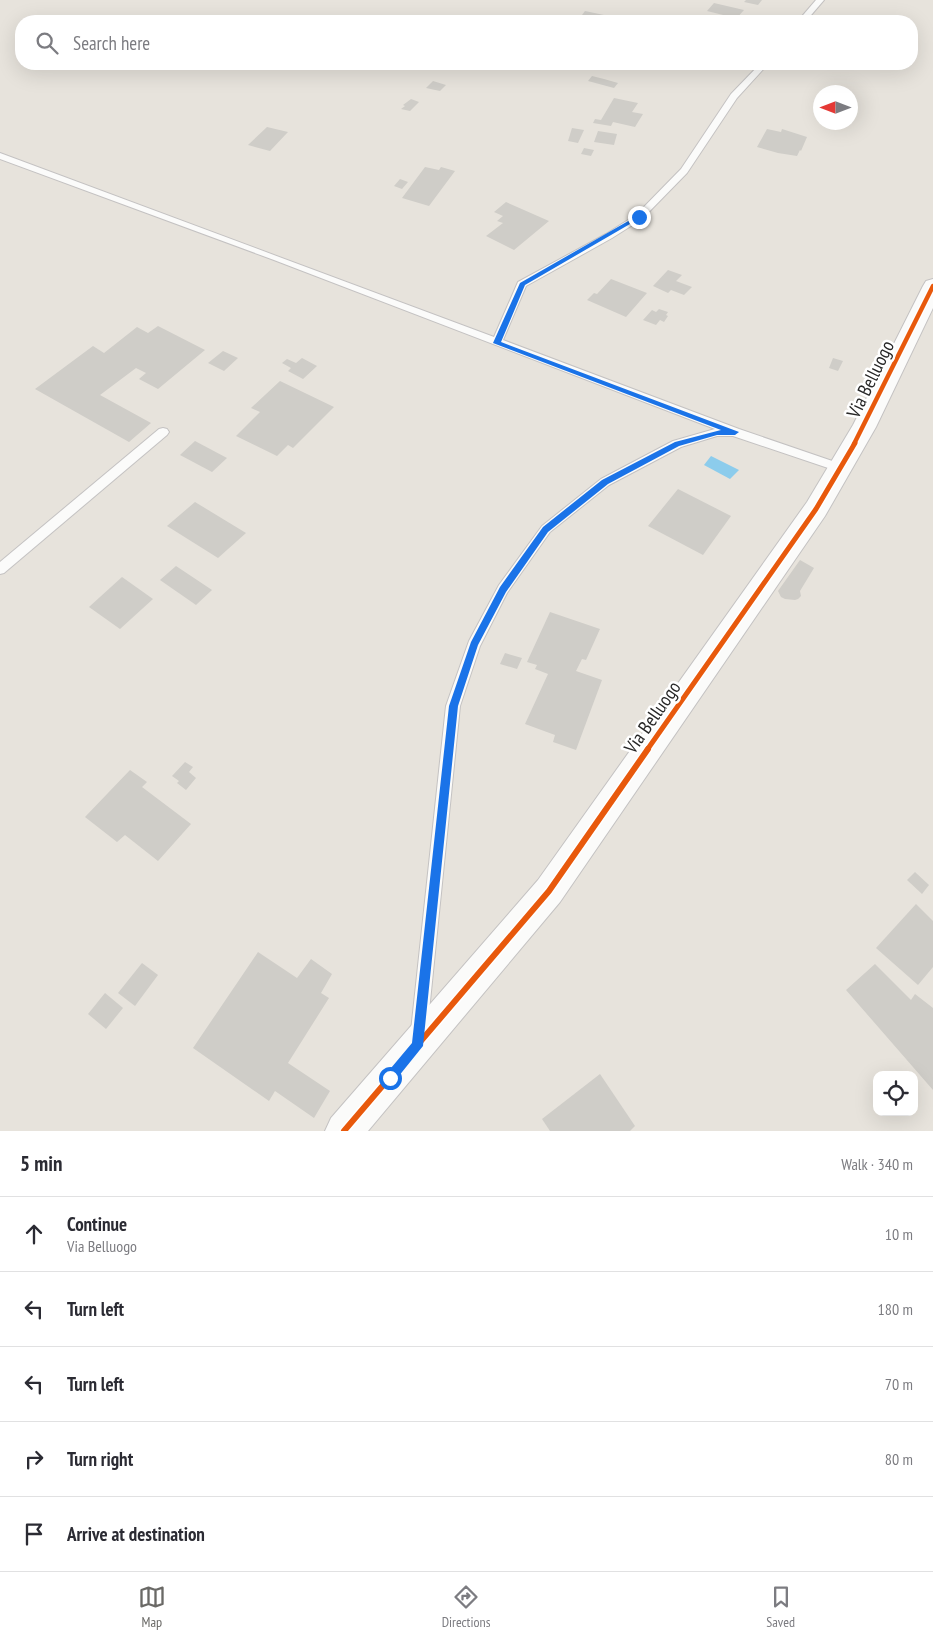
<!DOCTYPE html>
<html lang="en">
<head>
<meta charset="utf-8">
<style>
	:root { --surface:#fff; --page:#f2f2f3; --text:#2b2b33; --muted:#7c7c81; --line:#e1e1e2; --accent:#6a6966 }
	body { margin:0; font-family:"PT Sans Narrow",sans-serif; background:var(--page); color:var(--text) }
	.controls { position:absolute; right:15px; bottom:15px; display:grid; overflow:hidden; border-radius:10px; box-shadow:0 5px 20px #0002 }
	.controls button { width:45px; height:45px; display:grid; place-items:center; padding:0; border:0; border-bottom:1px solid var(--line); background:var(--surface); color:var(--text); font:25px sans-serif }
	.compass { position:absolute; left:813px; top:85px; width:45px; height:45px; border-radius:50%; background:var(--surface); box-shadow:0 5px 20px #0002; rotate:270deg }
	.stop { position:absolute; width:15px; height:15px; margin:-11px; border:4px solid #1a73e8; border-radius:50%; background:#fff }
	.stop.end { background:#1a73e8; border-color:#fff; box-shadow:0 1px 5px #0008 }
	.list { margin:0; padding:0; list-style:none }
	h2 { display:flex; justify-content:space-between; align-items:center; height:65px; margin:0; padding:0 20px; font-size:21px }
	h2 small { font-size:16px; font-weight:400; color:var(--muted) }
	.list li { display:grid; grid-template-columns:32px 1fr auto; gap:15px; align-items:center; box-sizing:border-box; height:75px; padding:0 20px; border-top:1px solid var(--line) }
	.list b { display:block; font-size:19px; white-space:nowrap }
	.list p { margin:0; font-size:16px; white-space:nowrap; color:var(--muted) }
	.list em { font-size:16px; font-style:normal; color:var(--muted) }
	.icon { flex:none; width:28px; height:28px; fill:none; stroke:currentColor; stroke-width:2; stroke-linecap:round; stroke-linejoin:round }
	.map { position:relative; flex:none; width:933px; height:1131px; overflow:hidden }
	.search { position:absolute; background:var(--surface); box-shadow:0 5px 20px #0002; left:15px; right:15px; top:15px; height:55px; display:flex; align-items:center; gap:12px; box-sizing:border-box; padding:0 18px; border-radius:20px; color:var(--muted); font-size:19px }
	.sheet { height:440px; background:var(--surface) }
	nav { display:flex; justify-content:space-around; align-items:center; box-sizing:border-box; height:70px; border-top:1px solid var(--line); background:var(--surface); font-size:14px; color:var(--muted) }
	nav a { display:grid; justify-items:center; gap:2px }
	nav .on { color:var(--accent) }
	.map>svg:first-child { display:block }
	.water { fill:#8cccec }
	.building { fill:#cfcdc8 }
	.lines { fill:none; stroke-linecap:round; stroke-linejoin:round }
	.service-casing { stroke:#c4c2c2; stroke-width:2 }
	.minor-casing { stroke:#c4c2c2; stroke-width:2 }
	.service { fill:#fbfbfa; fill-rule:evenodd }
	.minor { fill:#fbfbfa; fill-rule:evenodd }
	.cycleway-far2-casing { stroke:#fff; stroke-width:7 }
	.cycleway-far1-casing { stroke:#fff; stroke-width:8 }
	.cycleway-casing { stroke:#fff; stroke-width:9 }
	.cycleway-far2 { stroke:#e8590c; stroke-width:4.5 }
	.cycleway-far1 { stroke:#e8590c; stroke-width:5 }
	.cycleway { stroke:#e8590c; stroke-width:6 }
	.route { fill:#1a73e8 }
	.labels { text-anchor:middle; stroke-width:5; stroke-linejoin:round; paint-order:stroke }
	.street-label { font-size:19px; fill:#272727; stroke:#fff }
</style>
</head>
<body>
<div class="map">
<svg width="933" height="1131" viewBox="0 0 933 1131">
	<rect width="100%" height="100%" fill="#e7e3dc"/>
	<path class="water" d="M 711,456 L 739,470 L 730,479 L 704,465 Z"/>
	<g class="building">
		<path d="M 746,0 L 762,0 L 758,5 L 744,2 Z"/>
		<path d="M 714,3 L 744,10 L 735,20 L 721,17 L 723,15 L 707,11 Z"/>
		<path d="M 585,11 L 604,15 L 601,20 L 594,18 L 582,15 Z"/>
		<path d="M 592,76 L 604,79 L 618,83 L 614,88 L 588,81 Z"/>
		<path d="M 433,81 L 446,85 L 440,91 L 426,88 Z"/>
		<path d="M 614,98 L 638,103 L 632,112 L 643,114 L 635,127 L 613,122 L 611,126 L 593,123 L 595,119 L 601,120 Z"/>
		<path d="M 411,99 L 419,102 L 410,111 L 401,109 L 405,106 L 403,105 Z"/>
		<path d="M 267,127 L 288,132 L 270,151 L 248,145 Z"/>
		<path d="M 572,128 L 584,130 L 578,143 L 568,141 Z"/>
		<path d="M 767,129 L 781,132 L 782,129 L 807,137 L 801,151 L 800,150 L 797,156 L 778,153 L 757,147 Z"/>
		<path d="M 598,131 L 617,134 L 614,145 L 594,142 Z"/>
		<path d="M 584,148 L 594,150 L 591,156 L 581,154 Z"/>
		<path d="M 425,167 L 439,170 L 441,167 L 455,171 L 429,206 L 402,198 Z"/>
		<path d="M 400,179 L 408,182 L 402,189 L 394,186 Z"/>
		<path d="M 506,202 L 549,221 L 514,250 L 486,236 L 503,223 L 497,221 L 503,216 L 494,212 Z"/>
		<path d="M 668,270 L 682,275 L 676,281 L 692,287 L 684,295 L 671,290 L 668,293 L 653,286 Z"/>
		<path d="M 611,279 L 647,293 L 626,317 L 587,300 L 594,293 L 597,294 Z"/>
		<path d="M 659,309 L 668,312 L 666,315 L 668,316 L 664,322 L 660,320 L 656,325 L 643,320 L 652,310 L 656,312 Z"/>
		<path d="M 158,326 L 205,350 L 158,389 L 139,379 L 146,373 L 136,368 L 100,395 L 151,423 L 129,442 L 35,389 L 93,346 L 104,353 L 137,327 L 148,333 Z"/>
		<path d="M 223,351 L 238,358 L 224,371 L 208,363 Z"/>
		<path d="M 302,358 L 317,366 L 303,379 L 288,371 L 291,368 L 282,363 L 287,359 L 296,363 Z"/>
		<path d="M 833,358 L 843,361 L 838,371 L 829,368 Z"/>
		<path d="M 280,381 L 334,407 L 293,448 L 288,445 L 277,456 L 236,436 L 260,412 L 251,408 Z"/>
		<path d="M 195,441 L 227,458 L 212,472 L 180,455 Z"/>
		<path d="M 678,489 L 731,516 L 703,555 L 648,526 Z"/>
		<path d="M 195,502 L 246,533 L 218,558 L 167,526 Z"/>
		<path d="M 800,560 L 814,568 L 800,591 L 801,596 L 798,599 L 795,600 L 785,599 L 781,597 L 778,591 Z"/>
		<path d="M 176,566 L 212,590 L 196,605 L 160,580 Z"/>
		<path d="M 122,577 L 153,599 L 120,629 L 89,607 Z"/>
		<path d="M 550,612 L 600,629 L 586,660 L 582,659 L 576,671 L 602,680 L 576,750 L 553,742 L 555,735 L 525,724 L 548,674 L 535,669 L 537,665 L 527,662 Z"/>
		<path d="M 505,653 L 522,658 L 517,669 L 500,664 Z"/>
		<path d="M 185,762 L 193,767 L 189,772 L 196,778 L 186,790 L 177,783 L 179,781 L 172,776 Z"/>
		<path d="M 130,770 L 147,782 L 142,787 L 191,824 L 158,861 L 125,835 L 117,842 L 85,817 Z"/>
		<path d="M 915,872 L 929,885 L 922,894 L 907,880 Z"/>
		<path d="M 916,904 L 933,921 L 933,967 L 918,985 L 876,948 Z"/>
		<path d="M 258,952 L 297,978 L 311,959 L 332,974 L 321,993 L 329,998 L 288,1063 L 330,1091 L 314,1118 L 275,1091 L 269,1101 L 193,1048 Z"/>
		<path d="M 142,963 L 158,975 L 135,1006 L 118,993 Z"/>
		<path d="M 875,964 L 911,1000 L 915,994 L 933,1008 L 933,1090 L 846,990 Z"/>
		<path d="M 105,993 L 123,1008 L 106,1029 L 88,1014 Z"/>
		<path d="M 600,1074 L 635,1126 L 630,1131 L 550,1131 L 542,1119 Z"/>
	</g>
	<g class="lines">
		<defs>
			<g id="service">
				<path d="M 816,0 L 824,0 L 806,21 L 798,21 Z"/>
				<path d="M 760,64 L 768,64 L 737,98 L 687,173 L 642,219 L 612,238 L 526,286 L 503,340 L 739,429 L 844,465 L 846,468 L 840,472 L 733,436 L 717,436 L 681,447 L 609,485 L 550,532 L 507,593 L 480,646 L 460,706 L 427,1031 L 425,1037 L 419,1039 L 413,1037 L 411,1031 L 446,706 L 469,641 L 499,585 L 542,526 L 601,479 L 673,441 L 715,429 L 274,260 L 0,159 L 0,153 L 494,337 L 518,282 L 606,234 L 636,215 L 681,169 L 731,94 Z"/>
				<path d="M 163,428 L 167,429 L 169,432 L 167,435 L 4,573 L 0,574 L 0,562 L 159,429 Z"/>
			</g>
			<path id="minor" d="M 933,279 L 933,308 L 876,427 L 825,516 L 560,902 L 368,1131 L 325,1131 L 331,1118 L 538,880 L 807,502 L 853,425 L 923,286 L 926,281 Z"/>
		</defs>
		<use href="#service" class="service-casing"/>
		<use href="#minor" class="minor-casing"/>
		<use href="#service" class="service"/>
		<use href="#minor" class="minor"/>
		<defs>
			<path id="cycleway-far2" d="M 854,444 L 933,286"/>
			<path id="cycleway-far1" d="M 647,750 L 816,509 L 855,443"/>
			<path id="cycleway" d="M 344,1131 L 549,891 L 648,749"/>
		</defs>
		<use href="#cycleway-far2" class="cycleway-far2-casing"/>
		<use href="#cycleway-far1" class="cycleway-far1-casing"/>
		<use href="#cycleway" class="cycleway-casing"/>
		<use href="#cycleway-far2" class="cycleway-far2"/>
		<use href="#cycleway-far1" class="cycleway-far1"/>
		<use href="#cycleway" class="cycleway"/>
	</g>
	<path class="route" d="M 637,216 L 642,217 L 525,285 L 501,342 L 739,432 L 735,435 L 717,435 L 679,446 L 608,484 L 548,532 L 506,592 L 478,645 L 458,706 L 423,1046 L 394,1082 L 390,1083 L 386,1082 L 384,1078 L 386,1074 L 412,1043 L 449,706 L 471,642 L 500,587 L 543,527 L 602,480 L 675,442 L 721,430 L 493,343 L 520,283 Z"/>
	<g class="labels">
		<g class="street-label">
			<text transform="translate(870 379) rotate(-64)" y="7">Via Belluogo</text>
			<text transform="translate(652 717) rotate(-55)" y="7">Via Belluogo</text>
		</g>
	</g>
</svg>
<div class="controls">
<button><svg class="icon" aria-label="locate" viewBox="0 0 24 24"><circle cx="12" cy="12" r="6"/><path d="M12 2v4M12 18v4M2 12h4M18 12h4"/></svg></button>
</div>
<svg class="compass" viewBox="-18 -18 36 36"><path d="M0-13l5 13h-10z" fill="#e53935"/><path d="M0 13l5-13h-10z" fill="#7c7c81"/></svg>
<div class="stop" style="left:390px;top:1078px"></div>
<div class="stop end" style="left:639px;top:217px"></div>
<div class="search"><svg class="icon" aria-label="search" viewBox="0 0 24 24"><circle cx="10" cy="10" r="6"/><path d="M15 15l6 6"/></svg>Search here</div>
</div>
<section class="sheet">
<h2>5 min<small>Walk · 340 m</small></h2>
<ul class="list">
<li><svg class="icon" aria-label="ahead" viewBox="0 0 24 24"><path d="M12 20V5M6 11l6-6 6 6"/></svg><div><b>Continue</b><p>Via Belluogo</p></div><em>10 m</em></li>
<li><svg class="icon" aria-label="left" viewBox="0 0 24 24"><path d="M17 20v-9H6M10 6l-5 5 5 5"/></svg><div><b>Turn left</b></div><em>180 m</em></li>
<li><svg class="icon" aria-label="left" viewBox="0 0 24 24"><path d="M17 20v-9H6M10 6l-5 5 5 5"/></svg><div><b>Turn left</b></div><em>70 m</em></li>
<li><svg class="icon" aria-label="right" viewBox="0 0 24 24"><path d="M7 20v-9h11M14 6l5 5-5 5"/></svg><div><b>Turn right</b></div><em>80 m</em></li>
<li><svg class="icon" aria-label="arrive" viewBox="0 0 24 24"><path d="M6 21V4h12l-3 4 3 4H6"/></svg><div><b>Arrive at destination</b></div></li>
</ul>
</section>
<nav>
<a class="on"><svg class="icon" aria-label="map" viewBox="0 0 24 24"><path d="M3 6l6-2 6 2 6-2v14l-6 2-6-2-6 2zM9 4v14M15 6v14"/></svg>Map</a>
<a><svg class="icon" aria-label="directions" viewBox="0 0 24 24"><path d="M12 3l9 9-9 9-9-9zM9 14v-3h6M13 9l2 2-2 2"/></svg>Directions</a>
<a><svg class="icon" aria-label="saved" viewBox="0 0 24 24"><path d="M7 4h10v16l-5-4-5 4z"/></svg>Saved</a>
</nav>
</body>
</html>
